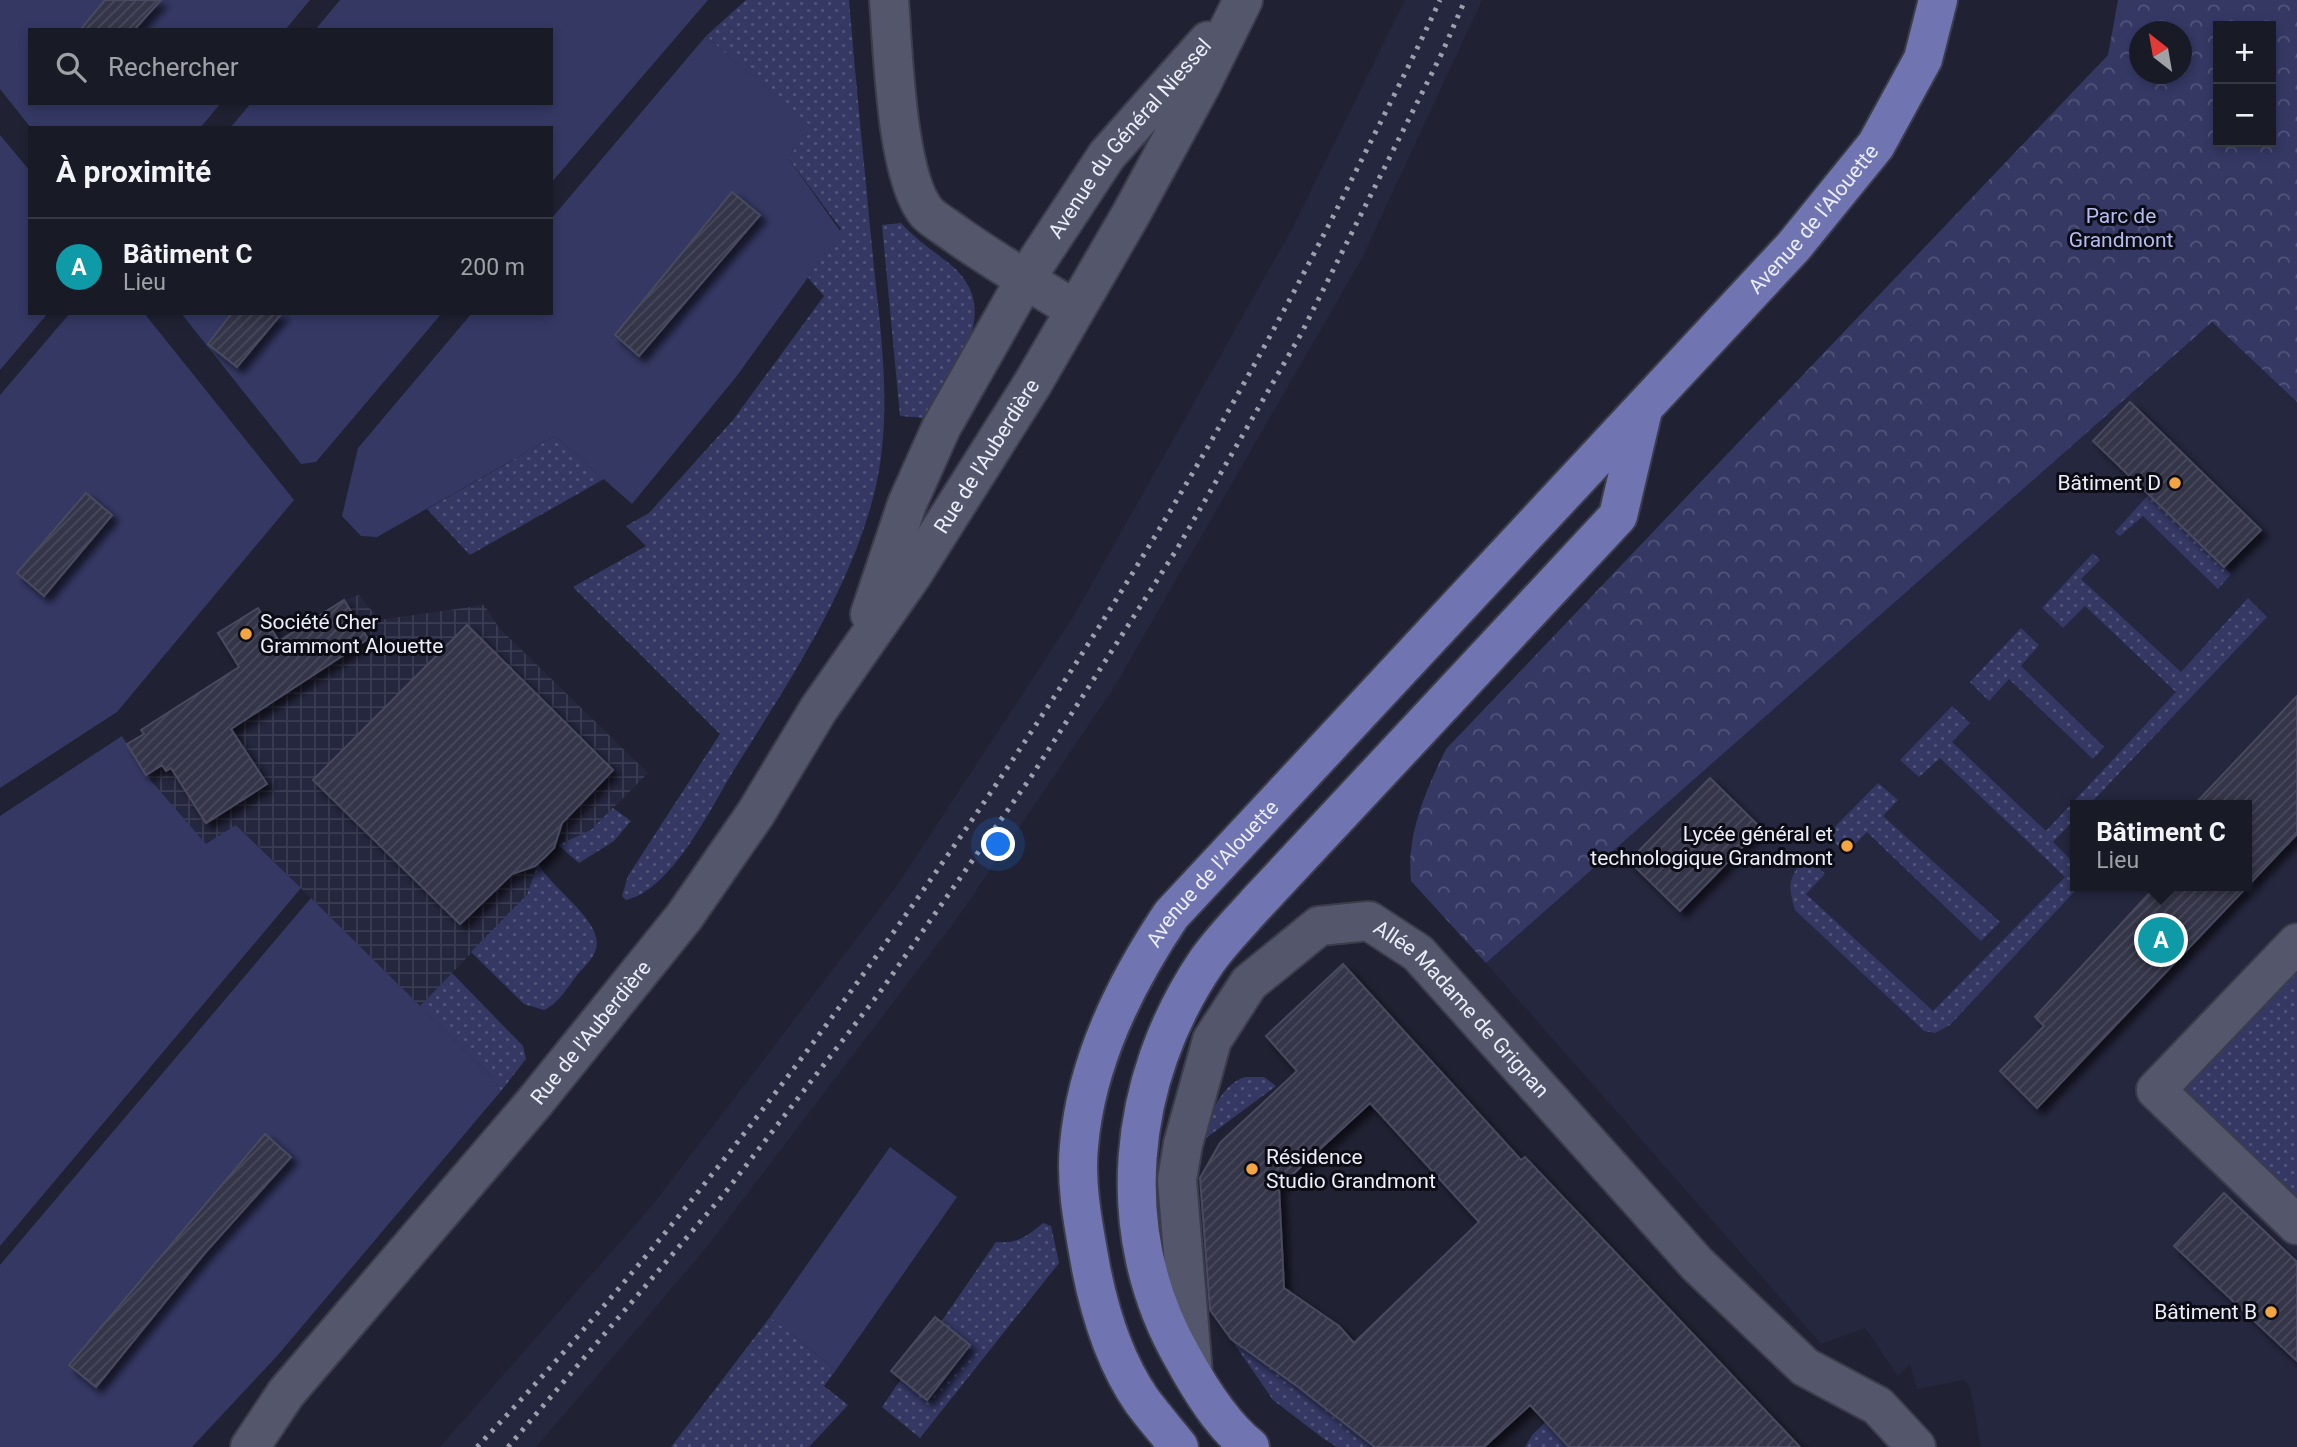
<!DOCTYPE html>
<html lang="fr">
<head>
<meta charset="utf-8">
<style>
	:root { --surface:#181a26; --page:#21232e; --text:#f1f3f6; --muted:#9fa1a7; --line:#363843; --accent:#f2a541 }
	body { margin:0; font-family:Roboto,sans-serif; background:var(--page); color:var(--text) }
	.controls { position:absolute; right:21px; top:21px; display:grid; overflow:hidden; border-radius:0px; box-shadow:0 4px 10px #0003 }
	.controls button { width:63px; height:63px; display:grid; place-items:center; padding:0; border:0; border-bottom:2px solid var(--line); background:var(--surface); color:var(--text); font:35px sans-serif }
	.compass { position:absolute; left:2129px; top:21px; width:63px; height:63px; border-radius:50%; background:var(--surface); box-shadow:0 4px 10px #0003; rotate:329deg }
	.you { position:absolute; left:999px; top:845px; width:24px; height:24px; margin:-18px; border:5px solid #fff; border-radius:50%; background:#1a73e8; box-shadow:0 0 0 10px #1a73e833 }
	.badge { display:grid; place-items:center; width:46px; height:46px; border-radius:50%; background:var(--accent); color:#fff; font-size:23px; font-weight:700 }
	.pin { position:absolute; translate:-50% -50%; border:4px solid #fff; box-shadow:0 2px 7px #0006 }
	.popup { position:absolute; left:2070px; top:800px; width:182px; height:91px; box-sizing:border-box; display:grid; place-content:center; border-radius:0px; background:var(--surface); filter:drop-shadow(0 2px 5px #0005); font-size:23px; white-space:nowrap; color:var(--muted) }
	.popup b { font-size:26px; color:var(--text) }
	.popup::after { content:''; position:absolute; left:50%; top:100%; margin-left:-14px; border:14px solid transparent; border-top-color:var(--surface) }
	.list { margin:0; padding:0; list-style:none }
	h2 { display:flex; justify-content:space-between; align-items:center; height:91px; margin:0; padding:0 28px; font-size:30px }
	h2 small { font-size:23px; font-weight:400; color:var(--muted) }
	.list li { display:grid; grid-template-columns:46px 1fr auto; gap:21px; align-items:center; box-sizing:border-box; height:98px; padding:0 28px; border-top:2px solid var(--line) }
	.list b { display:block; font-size:26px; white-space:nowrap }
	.list p { margin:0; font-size:23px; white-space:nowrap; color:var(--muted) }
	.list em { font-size:23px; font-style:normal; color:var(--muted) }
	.icon { flex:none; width:38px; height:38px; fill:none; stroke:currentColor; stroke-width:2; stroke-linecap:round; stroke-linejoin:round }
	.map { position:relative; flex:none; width:2297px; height:1447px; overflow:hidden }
	.search { position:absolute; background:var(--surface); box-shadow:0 4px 10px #0003; left:28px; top:28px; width:525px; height:77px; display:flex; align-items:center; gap:18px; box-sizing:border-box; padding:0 24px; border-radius:0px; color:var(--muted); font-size:26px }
	.panel { position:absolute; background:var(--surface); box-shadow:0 4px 10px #0003; left:28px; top:126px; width:525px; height:189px; border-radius:0px }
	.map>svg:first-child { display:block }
	.built { fill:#25273f; fill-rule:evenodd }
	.industrial { fill:url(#industrial-grid) }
	.grass { fill:url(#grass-dots) }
	.forest { fill:url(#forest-crowns); fill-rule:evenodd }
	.garden { fill:#353863 }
	.building { fill:url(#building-hatch); stroke:#484a5e; stroke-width:2; fill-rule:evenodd; filter:url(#shadow) }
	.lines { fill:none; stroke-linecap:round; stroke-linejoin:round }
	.minor-casing { stroke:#3c3d4b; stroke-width:42 }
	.major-casing { stroke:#3c3d4b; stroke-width:42 }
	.minor { stroke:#54576b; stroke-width:38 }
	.major { stroke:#7074b1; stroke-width:38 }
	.rail { stroke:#9d9fad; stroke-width:5; stroke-dasharray:3.5 7; stroke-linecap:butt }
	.poi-dot { fill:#f2a541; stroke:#0b0c14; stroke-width:2.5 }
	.labels { text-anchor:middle; stroke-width:6; stroke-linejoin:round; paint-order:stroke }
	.street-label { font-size:21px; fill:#ebedf9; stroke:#0b0c14 }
	.park-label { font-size:21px; fill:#b6bcf1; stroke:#0b0c14 }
	.poi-label { font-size:21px; fill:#ebedf9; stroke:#0b0c14; text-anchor:end }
</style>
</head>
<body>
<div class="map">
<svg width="2297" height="1447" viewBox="0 0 2297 1447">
	<defs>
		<pattern id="industrial-grid" width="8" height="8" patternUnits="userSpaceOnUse" patternTransform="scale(1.75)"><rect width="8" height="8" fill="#25273f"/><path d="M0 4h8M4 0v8" fill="none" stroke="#3a3c52"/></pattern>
		<pattern id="grass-dots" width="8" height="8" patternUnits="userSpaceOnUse" patternTransform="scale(1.75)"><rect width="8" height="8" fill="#353863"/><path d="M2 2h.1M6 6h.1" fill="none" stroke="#52557a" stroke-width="1.8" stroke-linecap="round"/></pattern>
		<pattern id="forest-crowns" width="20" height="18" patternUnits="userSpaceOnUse" patternTransform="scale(1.75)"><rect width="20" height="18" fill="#353863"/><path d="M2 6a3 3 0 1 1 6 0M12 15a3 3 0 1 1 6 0" fill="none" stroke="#52557a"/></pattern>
		<pattern id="building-hatch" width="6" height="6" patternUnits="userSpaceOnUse" patternTransform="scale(1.75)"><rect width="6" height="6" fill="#343649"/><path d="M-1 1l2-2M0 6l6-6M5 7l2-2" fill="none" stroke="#484a5b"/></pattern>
		<filter id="shadow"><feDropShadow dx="6" dy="6" stdDeviation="3.5" flood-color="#0009"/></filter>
	</defs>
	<rect width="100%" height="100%" fill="#202233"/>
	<g class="built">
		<path d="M 1405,0 L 1482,0 L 1362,258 L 1113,689 L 956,920 L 702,1253 L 536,1447 L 440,1447 L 651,1207 L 896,887 L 1075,614 L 1293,227 Z"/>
		<path d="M 2212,322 L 2297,402 L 2297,1447 L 1981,1447 L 1970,1387 L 1964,1380 L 1917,1389 L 1910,1364 L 1898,1376 L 1865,1328 L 1821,1344 L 1486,963 ZM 2075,805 L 2247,805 L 2247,886 L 2075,886 Z"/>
	</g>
	<path class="industrial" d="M 359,595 L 379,620 L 484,605 L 499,628 L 648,773 L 591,830 L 558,845 L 538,863 L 527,895 L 420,1006 L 237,825 L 206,845 L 146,775 L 127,744 L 143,734 L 141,730 L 342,601 Z"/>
	<g class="grass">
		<path d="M 746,0 L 849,0 C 856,86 865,172 873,258 C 881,335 893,414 875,490 C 850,593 787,684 732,773 C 710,810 671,890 626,900 L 622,896 L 628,876 L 720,734 L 573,587 L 646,546 L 626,526 L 649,513 L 733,420 L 824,296 L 808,278 L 841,229 L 788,158 L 811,127 L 706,36 Z"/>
		<path d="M 901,223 C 916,240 934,251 951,265 C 1006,312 952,371 925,418 L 900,416 L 882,225 Z"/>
		<path d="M 555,436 L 604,479 L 470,555 L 427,509 Z"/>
		<path d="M 2149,494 L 2231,574 L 2218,589 L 2143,516 L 2120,536 L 2115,532 Z"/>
		<path d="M 2093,553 L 2100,560 L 2081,579 L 2181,672 L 2248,598 L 2267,617 L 2089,805 L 2075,805 L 2075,819 L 2053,842 L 2075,864 L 2075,891 L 1950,1025 L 1935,1033 L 1924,1031 L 1795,910 C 1787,883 1789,877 1807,856 L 1825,874 L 1806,894 L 1933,1011 L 2065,877 L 1940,758 L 1919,777 L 1900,760 L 1952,706 L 1970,723 L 1952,742 L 2046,831 L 2176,692 L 2085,606 L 2063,628 L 2042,608 Z"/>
		<path d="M 2021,628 L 2039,645 L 2021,666 L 2104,747 L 2093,759 L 2009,679 L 1989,701 L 1970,682 Z"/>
		<path d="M 1878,783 L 1898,800 L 1883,816 L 2000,922 L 1981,941 L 1867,832 L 1846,853 L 1827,835 Z"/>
		<path d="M 613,808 L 631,821 L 614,841 L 579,863 L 558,845 L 591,830 Z"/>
		<path d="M 538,863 C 551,889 604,921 596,949 C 593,959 584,967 577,975 C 567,988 559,1003 544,1010 L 524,1004 L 471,952 L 527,895 Z"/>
		<path d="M 2297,968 L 2297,1210 L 2178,1096 Z"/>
		<path d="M 452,973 L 523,1046 L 526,1059 L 501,1091 L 492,1077 L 420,1006 Z"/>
		<path d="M 1245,1077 L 1264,1077 L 1276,1086 L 1198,1144 C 1208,1121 1219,1085 1245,1077 Z"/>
		<path d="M 1043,1223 L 1051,1226 L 1059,1263 L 920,1438 L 882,1407 L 901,1379 L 927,1400 L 970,1345 L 941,1322 L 996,1242 C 1018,1244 1027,1236 1043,1223 Z"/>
		<path d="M 770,1317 L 836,1370 L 824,1386 L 848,1405 L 809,1447 L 671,1447 Z"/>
		<path d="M 1231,1339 L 1297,1386 L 1375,1447 L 1337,1447 L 1324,1439 L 1273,1400 Z"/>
		<path d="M 1571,1398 L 1640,1447 L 1525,1447 L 1532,1435 Z"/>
	</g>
	<path class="forest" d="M 2118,0 L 2297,0 L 2297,402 L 2212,322 L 1486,963 L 1411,881 C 1406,835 1426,790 1446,749 L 2108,55 ZM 2218,26 L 2271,26 L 2271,142 L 2218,142 ZM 2140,32 L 2182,32 L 2182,74 L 2140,74 Z"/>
	<g class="garden">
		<path d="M 0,0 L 310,0 L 285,30 L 30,30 L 30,103 L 221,103 L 200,128 L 31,128 L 0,89 Z"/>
		<path d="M 340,0 L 708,0 L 551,183 L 551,128 L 230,128 L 251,103 L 551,103 L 551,30 L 315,30 Z"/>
		<path d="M 706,36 L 812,127 L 788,158 L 841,232 L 736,377 L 632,504 L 555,436 L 377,537 L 361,536 L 342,516 L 358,448 L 472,313 L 551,313 L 551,219 Z"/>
		<path d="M 0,135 L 30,171 L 30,313 L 48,313 L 0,370 Z"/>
		<path d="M 70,313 L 144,313 L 294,500 L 117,712 L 0,788 L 0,395 Z"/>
		<path d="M 181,313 L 442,313 L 316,462 L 301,464 Z"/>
		<path d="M 122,736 L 146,775 L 206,844 L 236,825 L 301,888 L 0,1246 L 0,816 Z"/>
		<path d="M 311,898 L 492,1077 L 501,1091 L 277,1356 L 192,1447 L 0,1447 L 0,1265 Z"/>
		<path d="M 890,1147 L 957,1197 L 836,1370 L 770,1317 Z"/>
	</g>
	<g class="building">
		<path d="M 105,0 L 161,0 L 134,30 L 80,30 Z"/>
		<path d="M 732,192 L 760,215 L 639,356 L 615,335 Z"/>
		<path d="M 232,313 L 282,313 L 237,367 L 208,344 Z"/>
		<path d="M 2130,402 L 2261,530 L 2224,567 L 2093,441 Z"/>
		<path d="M 86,493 L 112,515 L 44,596 L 17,573 Z"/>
		<path d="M 344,600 L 368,639 L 231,729 L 267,784 L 206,823 L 171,768 L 166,771 L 162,765 L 146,775 L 127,744 L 144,734 L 141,730 L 239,667 L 218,633 L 258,608 L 279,641 Z"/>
		<path d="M 467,625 L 613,770 L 562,823 L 554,848 L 545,857 L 535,866 L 512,874 L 460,924 L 313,780 Z"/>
		<path d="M 2297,696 L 2297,834 L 2037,1108 L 2000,1071 L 2044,1026 L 2035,1017 L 2156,886 L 2247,886 L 2247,805 L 2194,805 Z"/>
		<path d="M 1710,778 L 1761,828 L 1680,911 L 1629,861 Z"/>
		<path d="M 1343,964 L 1521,1160 L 1525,1157 L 1800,1447 L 1569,1447 L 1530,1405 L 1484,1447 L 1375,1447 L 1297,1386 L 1231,1339 L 1210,1310 L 1200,1178 L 1220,1143 L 1297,1071 L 1266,1036 ZM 1370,1103 L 1479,1222 L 1354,1343 L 1339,1326 L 1284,1288 L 1279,1187 Z"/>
		<path d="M 265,1134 L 291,1157 L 204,1254 L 96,1387 L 69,1365 Z"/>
		<path d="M 2224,1193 L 2297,1262 L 2297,1361 L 2174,1246 Z"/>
		<path d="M 935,1317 L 970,1345 L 927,1400 L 891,1371 Z"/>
	</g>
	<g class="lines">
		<defs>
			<g id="minor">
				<path d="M 889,0 C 893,50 896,177 927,213 C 935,221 948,228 957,235 C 995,262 1035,285 1074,309"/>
				<path id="s1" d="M 870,614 L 907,504 L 941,428 L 1026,278 L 1107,155 L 1208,41"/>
				<path d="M 2297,943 L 2156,1090 L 2297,1225"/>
				<path id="s2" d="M 1193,1374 L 1177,1180 L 1183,1144 L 1212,1040 L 1249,983 L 1319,926 L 1369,921 L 1418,953 L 1697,1264 L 1805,1367 L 1878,1406 L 1916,1447"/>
				<path id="s3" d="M 250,1447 L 286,1393 L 534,1103 L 684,917 L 756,813 L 818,710 L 912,575 L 1033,383 L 1131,214 L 1201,85 L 1243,0"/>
			</g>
			<g id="major">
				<path id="s4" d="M 1179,1447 C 1167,1432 1154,1417 1142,1401 C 1115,1362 1100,1314 1091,1268 C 1084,1228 1075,1186 1079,1146 C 1086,1062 1125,984 1171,915 L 1794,246 L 1876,145 L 1923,59 L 1938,0"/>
				<path d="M 1250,1447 C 1222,1425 1200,1389 1183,1358 C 1111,1233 1126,1080 1207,961 C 1221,941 1239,923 1255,905 L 1618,516 L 1643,410"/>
			</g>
		</defs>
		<use href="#minor" class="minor-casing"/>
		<use href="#major" class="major-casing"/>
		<use href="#minor" class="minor"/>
		<use href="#major" class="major"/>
		<g class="rail">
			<path d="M 477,1447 C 656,1258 813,1050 961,836 C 1107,624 1236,411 1351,181 C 1381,121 1412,61 1440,0"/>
			<path d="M 508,1447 L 724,1194 L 880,992 L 1031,777 L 1177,549 L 1301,334 L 1442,53 L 1465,0"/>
		</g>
	</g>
	<g class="poi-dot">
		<circle cx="2175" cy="483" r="7"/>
		<circle cx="246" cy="634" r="7"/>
		<circle cx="1847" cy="846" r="7"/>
		<circle cx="1252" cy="1169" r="7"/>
		<circle cx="2271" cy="1312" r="7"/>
	</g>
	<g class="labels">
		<g class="street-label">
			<text dy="7" stroke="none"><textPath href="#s1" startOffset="546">Avenue du Général Niessel</textPath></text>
			<text dy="7" stroke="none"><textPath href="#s4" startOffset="1524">Avenue de l'Alouette</textPath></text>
			<text dy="7" stroke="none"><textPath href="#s3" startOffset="1237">Rue de l'Auberdière</textPath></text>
			<text dy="7" stroke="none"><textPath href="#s4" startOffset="635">Avenue de l'Alouette</textPath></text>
			<text dy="7" stroke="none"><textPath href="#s2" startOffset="676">Allée Madame de Grignan</textPath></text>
			<text dy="7" stroke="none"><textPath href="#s3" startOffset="537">Rue de l'Auberdière</textPath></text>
		</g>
		<g class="park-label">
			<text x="2121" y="223">Parc de<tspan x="2121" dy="24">Grandmont</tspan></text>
		</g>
		<g class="poi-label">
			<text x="2161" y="490">Bâtiment D</text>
			<text x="260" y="629" text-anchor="start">Société Cher<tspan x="260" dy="24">Grammont Alouette</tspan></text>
			<text x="1833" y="841">Lycée général et<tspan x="1833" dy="24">technologique Grandmont</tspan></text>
			<text x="1266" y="1164" text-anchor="start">Résidence<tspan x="1266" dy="24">Studio Grandmont</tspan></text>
			<text x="2257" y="1319">Bâtiment B</text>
		</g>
	</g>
</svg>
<div class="controls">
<button>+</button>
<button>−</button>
</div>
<svg class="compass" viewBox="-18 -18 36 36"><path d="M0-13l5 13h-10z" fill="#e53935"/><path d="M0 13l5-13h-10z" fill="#9fa1a7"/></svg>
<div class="you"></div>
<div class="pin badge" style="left:2161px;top:940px;background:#0f9aa8">A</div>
<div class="popup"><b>Bâtiment C</b>Lieu</div>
<div class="search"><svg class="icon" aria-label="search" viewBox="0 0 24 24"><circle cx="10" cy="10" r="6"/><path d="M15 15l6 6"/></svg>Rechercher</div>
<section class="panel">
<h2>À proximité<small></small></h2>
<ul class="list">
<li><span class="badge" style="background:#0f9aa8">A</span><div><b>Bâtiment C</b><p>Lieu</p></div><em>200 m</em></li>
</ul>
</section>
</div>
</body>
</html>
